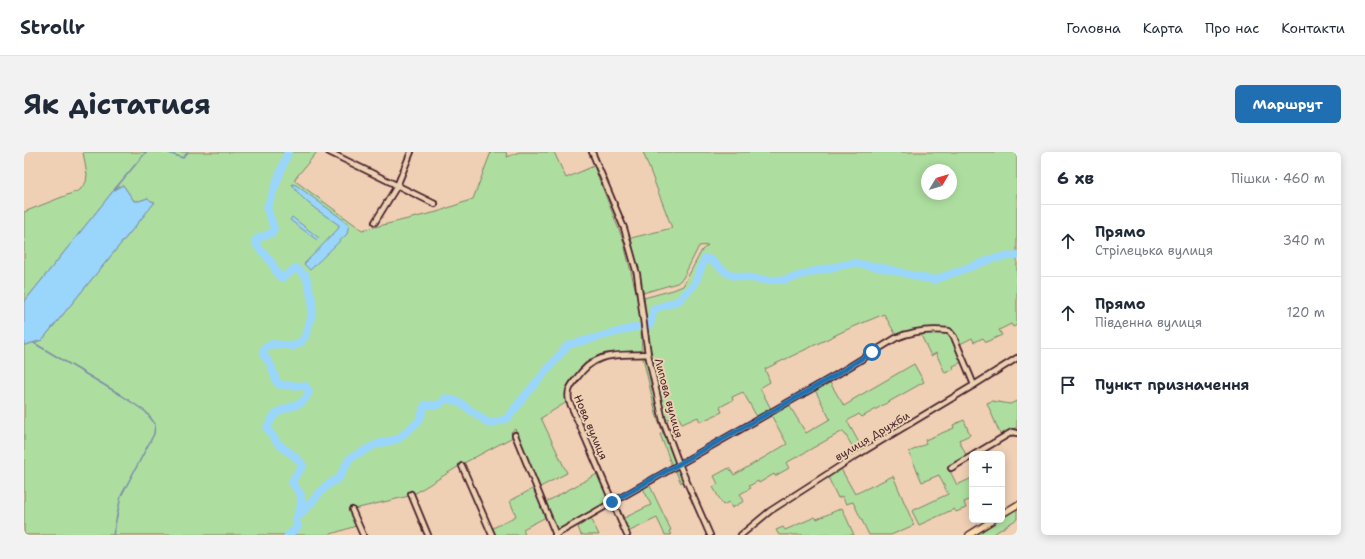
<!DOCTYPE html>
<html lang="uk">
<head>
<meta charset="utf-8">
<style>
	:root { --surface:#fff; --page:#f2f2f3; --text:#1f2937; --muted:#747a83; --line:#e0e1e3; --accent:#1f6fb2 }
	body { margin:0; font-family:"Shantell Sans",sans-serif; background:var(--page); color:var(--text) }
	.controls { position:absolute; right:12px; bottom:12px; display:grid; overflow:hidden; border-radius:6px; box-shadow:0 2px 10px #0003 }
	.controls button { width:36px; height:36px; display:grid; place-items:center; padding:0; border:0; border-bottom:1px solid var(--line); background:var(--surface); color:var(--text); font:20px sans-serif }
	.compass { position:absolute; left:897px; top:12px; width:36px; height:36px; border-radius:50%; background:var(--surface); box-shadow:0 2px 10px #0003; rotate:52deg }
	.stop { position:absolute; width:12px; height:12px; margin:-9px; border:3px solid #1f6fb2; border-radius:50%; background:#fff }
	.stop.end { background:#1f6fb2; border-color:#fff; box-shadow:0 1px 4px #0008 }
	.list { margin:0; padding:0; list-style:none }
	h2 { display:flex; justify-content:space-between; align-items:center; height:52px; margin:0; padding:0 16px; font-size:17px }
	h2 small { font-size:13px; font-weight:400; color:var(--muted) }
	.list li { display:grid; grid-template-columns:26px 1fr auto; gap:12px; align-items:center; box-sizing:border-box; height:72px; padding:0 16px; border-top:1px solid var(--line) }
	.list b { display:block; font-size:15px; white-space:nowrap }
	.list p { margin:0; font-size:13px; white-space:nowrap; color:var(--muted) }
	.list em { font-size:13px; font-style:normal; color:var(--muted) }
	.icon { flex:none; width:22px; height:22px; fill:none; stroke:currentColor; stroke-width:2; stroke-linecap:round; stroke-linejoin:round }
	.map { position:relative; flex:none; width:993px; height:383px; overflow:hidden; border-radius:6px }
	header { display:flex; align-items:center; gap:24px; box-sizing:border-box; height:56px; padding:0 20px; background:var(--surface); border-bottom:1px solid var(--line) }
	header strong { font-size:19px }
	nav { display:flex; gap:22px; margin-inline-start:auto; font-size:14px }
	.intro { display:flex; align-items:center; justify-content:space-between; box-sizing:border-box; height:96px; padding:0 24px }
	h1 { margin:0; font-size:28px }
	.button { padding:10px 18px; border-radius:6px; background:var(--accent); color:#fff; font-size:14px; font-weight:700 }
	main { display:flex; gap:24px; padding:0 24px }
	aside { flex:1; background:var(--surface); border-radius:6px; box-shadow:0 2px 10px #0003 }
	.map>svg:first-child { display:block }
	.green { fill:#adde9f; stroke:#7c7e65; fill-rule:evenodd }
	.water { fill:#9ad5fb; stroke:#7a8ca8 }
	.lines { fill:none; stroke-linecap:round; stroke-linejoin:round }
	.stream { stroke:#7a8ca8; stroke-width:1.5 }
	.river { stroke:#9ad5fb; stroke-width:8 }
	.minor-casing { stroke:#4a1f2b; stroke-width:8 }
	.major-casing { stroke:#4a1f2b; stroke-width:8 }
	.minor { stroke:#ebd2b3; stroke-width:4.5 }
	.major { stroke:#fcdcac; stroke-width:5.5 }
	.route { stroke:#1f6fb2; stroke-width:5 }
	.labels { text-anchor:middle; stroke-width:4; stroke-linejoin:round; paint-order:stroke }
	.street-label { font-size:11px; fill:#4a1f2b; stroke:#ebd2b3 }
</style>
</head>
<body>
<header>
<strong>Strollr</strong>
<nav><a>Головна</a><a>Карта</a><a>Про нас</a><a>Контакти</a></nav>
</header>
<div class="intro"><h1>Як дістатися</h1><a class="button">Маршрут</a></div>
<main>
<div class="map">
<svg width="993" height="383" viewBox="0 0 993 383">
	<rect width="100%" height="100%" fill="#efd0b5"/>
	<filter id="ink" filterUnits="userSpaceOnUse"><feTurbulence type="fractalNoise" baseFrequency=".025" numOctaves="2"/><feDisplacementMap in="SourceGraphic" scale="8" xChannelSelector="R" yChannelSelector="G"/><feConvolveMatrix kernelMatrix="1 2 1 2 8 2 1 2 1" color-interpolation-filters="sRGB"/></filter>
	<g filter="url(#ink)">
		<g class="green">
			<path d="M 59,0 L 293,0 L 270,28 L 338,78 L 413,60 L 449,47 L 467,0 L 482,0 L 483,5 L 495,0 L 530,0 L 542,26 L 570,14 L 599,88 L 616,156 L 618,200 C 608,201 587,200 578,202 C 566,205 542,229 541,241 C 541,244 542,248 543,250 L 517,266 L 543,321 L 516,335 L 491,277 L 487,280 L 489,285 L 440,311 L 390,342 L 385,344 L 326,358 L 332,374 L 304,383 L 0,383 L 0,192 L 1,193 L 18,188 L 131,50 L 127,49 L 124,46 L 115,49 L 110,49 L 99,33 L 90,38 L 0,150 L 0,60 L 56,38 L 62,30 L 63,23 Z"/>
			<path d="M 619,0 L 993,0 L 993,173 L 989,175 L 987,172 L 975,178 L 978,183 L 962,190 L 959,186 L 950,190 L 948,186 L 934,193 L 923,178 L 879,179 L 872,183 L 860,162 L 822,178 L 741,217 L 746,230 L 736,236 L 747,257 L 733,265 L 719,240 L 708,245 L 709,248 L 696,255 L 698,260 L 676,270 L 674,265 L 658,272 L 654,263 L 642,268 L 627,202 L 620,146 L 649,138 L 659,134 L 678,98 L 684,93 L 675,94 L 659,126 L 653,131 L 619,141 L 607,86 L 648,76 ZM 903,18 L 927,18 L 927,42 L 903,42 Z"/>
			<path d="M 922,180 L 927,183 L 947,231 L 946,231 L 938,210 L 929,214 L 930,217 L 921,221 L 912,201 L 907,204 L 896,181 Z"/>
			<path d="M 619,206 L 623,206 L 637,270 L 652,309 L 648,314 L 636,282 L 639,281 L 632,262 Z"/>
			<path d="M 890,212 L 900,230 L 838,265 L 835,262 L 823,269 L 838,296 L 832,300 L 819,279 L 762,311 L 765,316 L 751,324 L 750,322 L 735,331 L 734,329 L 725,334 L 727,336 L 716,342 L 720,349 L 708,356 L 705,350 L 699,353 L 689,335 L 694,332 L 690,324 L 705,316 L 710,323 L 763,292 L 747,263 L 765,253 L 782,281 L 806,267 L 791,238 L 805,229 L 820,254 L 828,249 L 828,248 Z"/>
			<path d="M 968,249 L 986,252 L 993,249 L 993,275 L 977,284 L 963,251 Z"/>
			<path d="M 940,268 L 946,283 L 935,288 L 942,303 L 940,306 L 924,315 L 933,333 L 948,326 L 948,347 L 940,350 L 942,356 L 932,360 L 930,357 L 895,373 L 888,359 L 924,342 L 915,323 L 898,330 L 885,300 L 902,292 L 901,288 L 930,276 L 929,273 Z"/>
			<path d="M 651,316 L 654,317 L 659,329 L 657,331 L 651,318 L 625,332 L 647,378 L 645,379 L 647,383 L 641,383 L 633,366 L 604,380 L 591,350 ZM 619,336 L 627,353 L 600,366 L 593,352 L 594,349 Z"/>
			<path d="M 817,317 L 831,342 L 869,324 L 890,373 L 867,383 L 845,383 L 829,350 L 822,352 L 818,344 L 814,346 L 804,325 Z"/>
			<path d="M 575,321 L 585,349 L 534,379 L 522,350 Z"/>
			<path d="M 510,336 L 522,365 L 499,377 L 501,383 L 472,383 L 469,376 L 492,364 L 486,349 Z"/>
			<path d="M 818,356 L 830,383 L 755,383 L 752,378 L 759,375 L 761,378 L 791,365 L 793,367 Z"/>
			<path d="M 993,357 L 993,367 L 968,383 L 951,383 L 973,368 L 978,368 L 978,365 Z"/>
			<path d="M 567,366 L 575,383 L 557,383 L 554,375 Z"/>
		</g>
		<g class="water">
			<path d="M 268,32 L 272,33 L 325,72 L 323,82 L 286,118 L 280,112 L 314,77 L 315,73 C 298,61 279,51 268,32 Z"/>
			<path d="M 99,33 L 110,49 L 115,49 L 124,46 L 127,49 L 131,50 L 18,188 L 1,193 L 0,192 L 0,150 L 90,38 Z"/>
			<path d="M 268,65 L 295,86 L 293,88 L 266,68 Z"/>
		</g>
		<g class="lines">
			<g class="stream">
				<path d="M 142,0 L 159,6 L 164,0"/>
				<path d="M 90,38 L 122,0"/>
				<path d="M 10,191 L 97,243 L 122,260 L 131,272 L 130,282 L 97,344 L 89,383"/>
			</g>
			<g class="river">
				<path d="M 626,173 L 630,157 L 654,149 L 670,133 L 681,106 L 687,108 L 703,121 L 711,124 L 742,128 L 761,128 L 791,119 L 830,111 L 864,117 L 895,125 L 910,128 L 971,106 L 993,103"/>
				<path d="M 276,363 L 302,334 L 315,326 L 326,306 L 353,292 L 374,287 L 395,269 L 401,253 L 415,253 L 422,246 L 435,250 L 466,272 L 484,266 L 499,246 L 544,193 L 612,175"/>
				<path d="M 264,383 L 274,375 L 272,367 L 277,353 L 277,343 L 268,330 L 271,324 L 279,314 C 274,305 265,301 257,294 C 251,289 247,282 243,276 C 246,270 249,263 254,260 C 266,253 281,255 285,239 L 281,234 L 258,233 L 253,231 L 247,213 L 239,202 L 240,197 L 248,192 L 270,194 L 278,189 L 283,180 L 288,162 L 288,148 L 282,124 L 272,116 L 258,126 C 252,123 251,115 247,110 C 242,102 234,98 231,89 L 234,86 L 248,81 L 250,76 L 243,56 L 264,0"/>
			</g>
			<defs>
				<g id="minor">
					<path d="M 305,0 L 411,52"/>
					<path d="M 568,0 L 600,76 L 613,122 L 624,202 L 639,269 L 655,312 L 686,383"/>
					<path d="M 351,70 L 373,34 L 387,0"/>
					<path d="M 491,283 L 532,383"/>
					<path d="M 951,302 L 988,280 L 993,281"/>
					<path d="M 438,314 L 468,383"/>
					<path d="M 927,316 L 948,304"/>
					<path d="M 387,342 L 404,383"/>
					<path d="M 328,358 L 339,383"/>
					<path d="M 531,383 L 812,223 L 872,186 C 888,179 908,177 925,179 L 930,185 L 950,233"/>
					<path d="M 603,383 C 583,338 565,293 545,249 C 543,239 546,235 552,227 C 572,198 593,204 624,202"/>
					<path d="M 717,383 L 746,359 L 830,305 L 950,233 L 993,206"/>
				</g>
				<g id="major">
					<path d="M 978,362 L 993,353"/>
					<path d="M 945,383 L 969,368"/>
				</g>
			</defs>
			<use href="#minor" class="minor-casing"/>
			<use href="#major" class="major-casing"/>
			<use href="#minor" class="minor"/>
			<use href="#major" class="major"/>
		</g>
	</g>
	<g class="lines" filter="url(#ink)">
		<path class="route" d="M 588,350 L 812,223 L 848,200"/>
	</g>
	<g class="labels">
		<g class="street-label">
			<text transform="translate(645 246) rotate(75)" y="4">Липова вулиця</text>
			<text transform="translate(567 275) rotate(67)" y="4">Нова вулиця</text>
			<text transform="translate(848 284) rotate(-31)" y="4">вулиця Дружби</text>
		</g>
	</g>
</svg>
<div class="controls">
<button>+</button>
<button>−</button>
</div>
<svg class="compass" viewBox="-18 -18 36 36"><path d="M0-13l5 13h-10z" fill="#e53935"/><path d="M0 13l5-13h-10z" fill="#747a83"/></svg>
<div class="stop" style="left:848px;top:200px"></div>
<div class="stop end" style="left:588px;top:350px"></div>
</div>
<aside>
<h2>6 хв<small>Пішки · 460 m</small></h2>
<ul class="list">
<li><svg class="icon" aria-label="ahead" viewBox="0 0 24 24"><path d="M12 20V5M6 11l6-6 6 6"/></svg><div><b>Прямо</b><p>Стрілецька вулиця</p></div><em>340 m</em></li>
<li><svg class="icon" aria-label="ahead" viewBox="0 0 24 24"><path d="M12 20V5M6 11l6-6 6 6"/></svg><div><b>Прямо</b><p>Південна вулиця</p></div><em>120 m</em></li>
<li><svg class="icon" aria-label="arrive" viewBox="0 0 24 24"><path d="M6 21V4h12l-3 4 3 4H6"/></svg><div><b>Пункт призначення</b></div></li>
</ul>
</aside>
</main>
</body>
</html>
